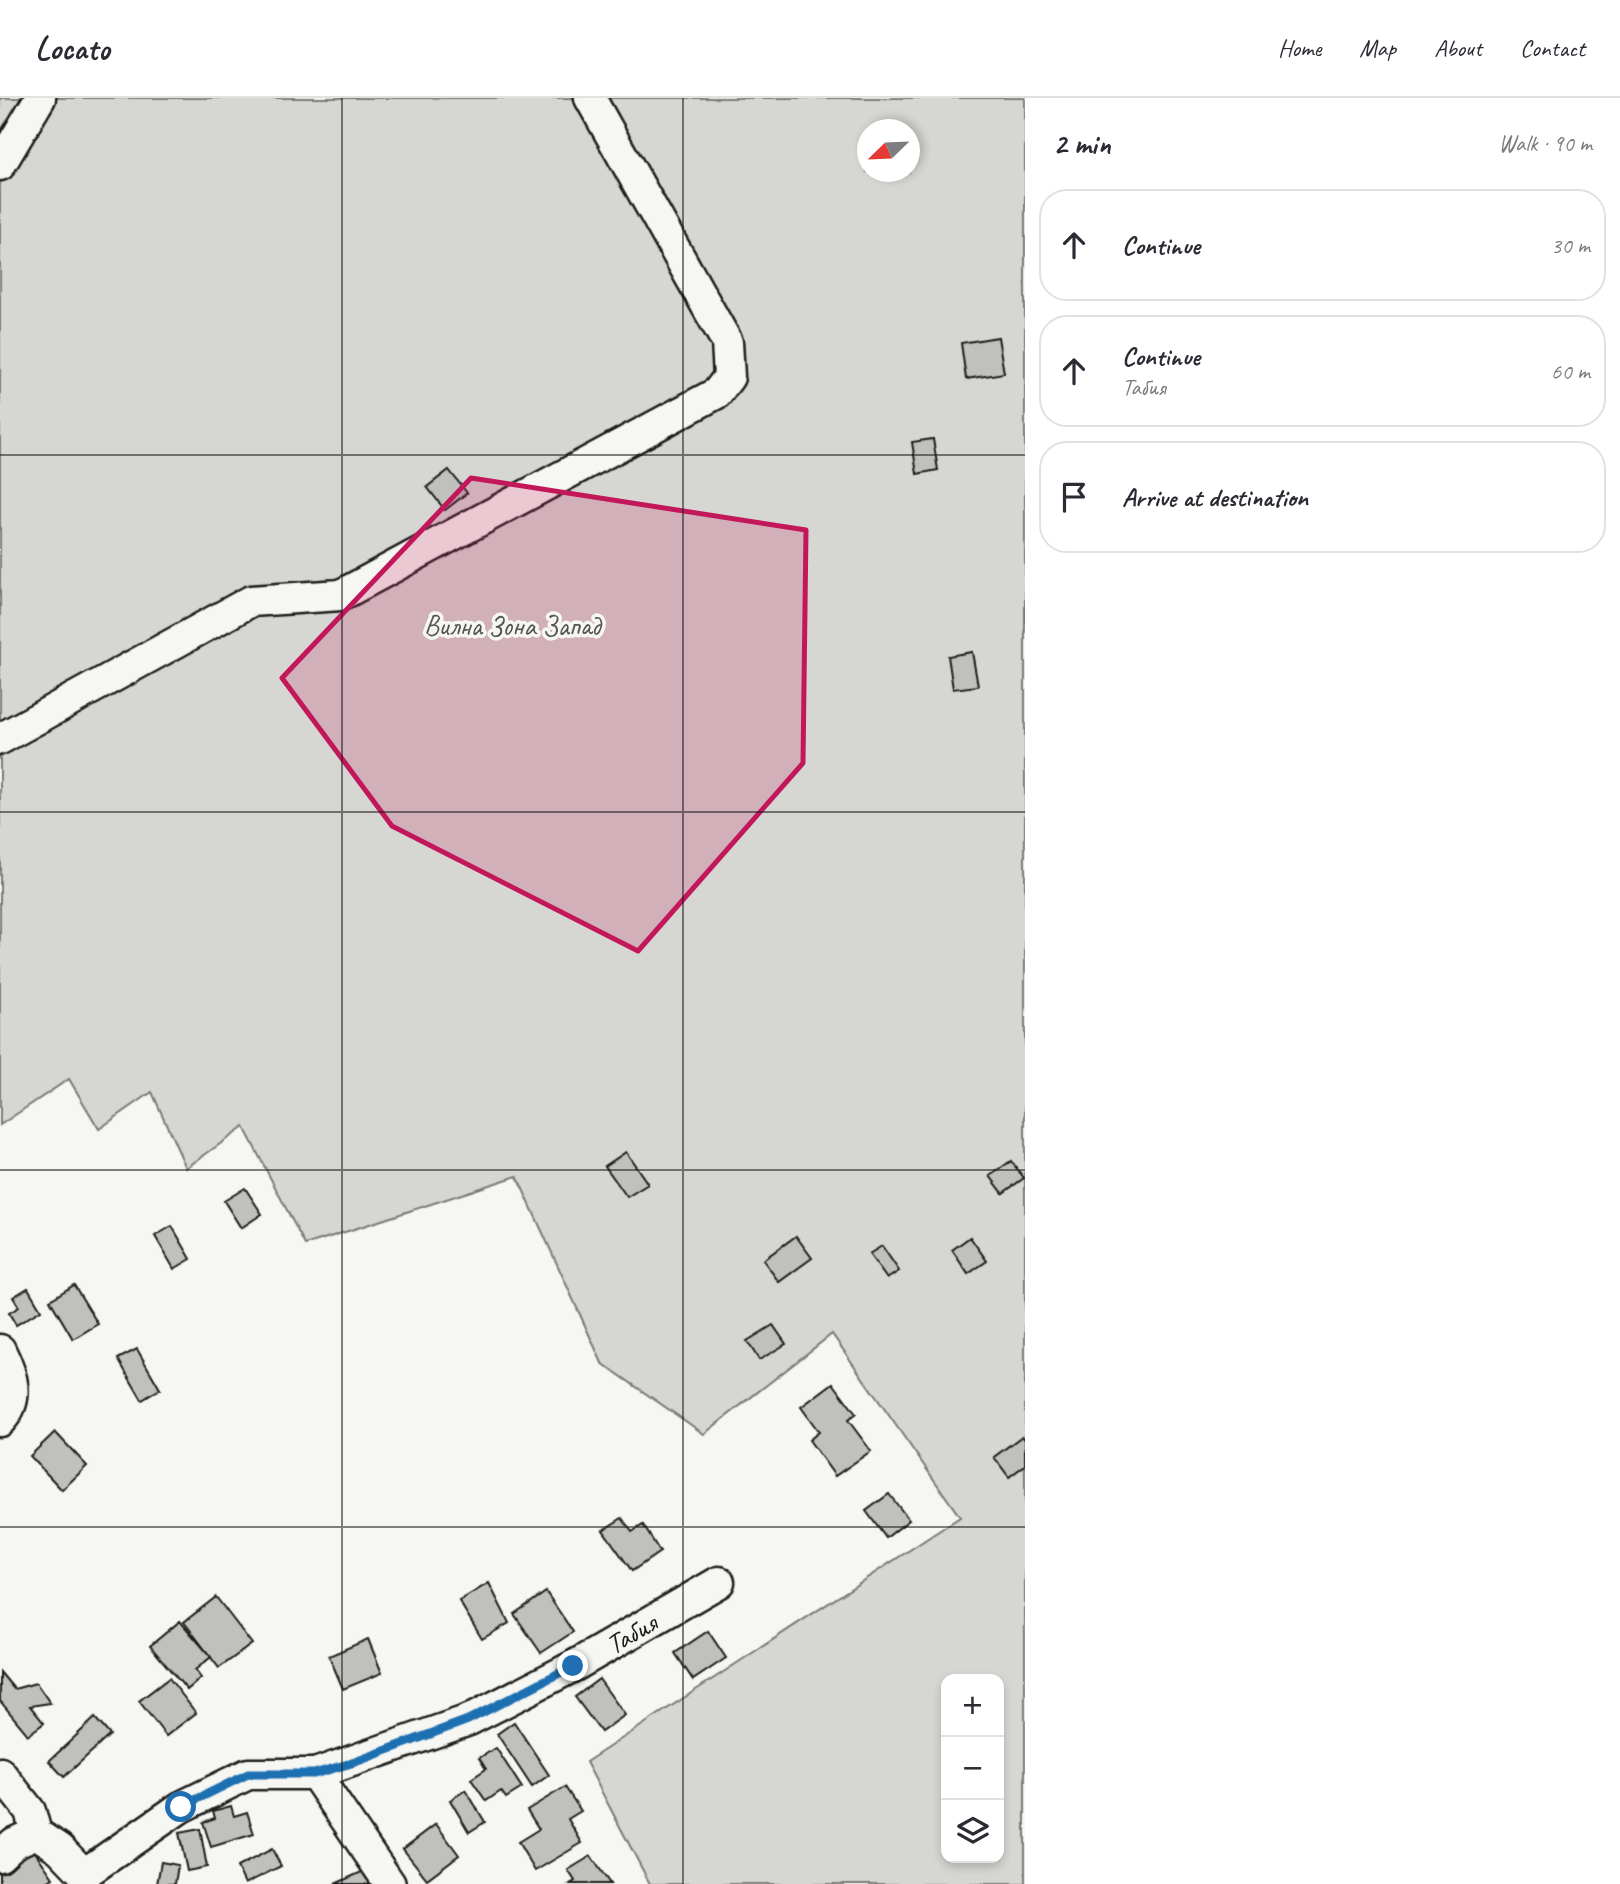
<!DOCTYPE html>
<html lang="en">
<head>
<meta charset="utf-8">
<style>
	:root { --surface:#fff; --page:#f7f7f7; --text:#2b2b33; --muted:#7c7c81; --line:#e1e1e2 }
	body { margin:0; font-family:Caveat,sans-serif; background:var(--page); color:var(--text) }
	.controls { position:absolute; right:21px; bottom:21px; display:grid; overflow:hidden; border-radius:14px; box-shadow:0 4px 10px #0003 }
	.controls button { width:63px; height:63px; display:grid; place-items:center; padding:0; border:0; border-bottom:2px solid var(--line); background:var(--surface); color:var(--text); font:35px sans-serif }
	.compass { position:absolute; left:857px; top:21px; width:63px; height:63px; border-radius:50%; background:var(--surface); box-shadow:0 4px 10px #0003; rotate:247deg }
	.stop { position:absolute; width:21px; height:21px; margin:-16px; border:5px solid #1f6fb2; border-radius:50%; background:#fff }
	.stop.end { background:#1f6fb2; border-color:#fff; box-shadow:0 2px 7px #0008 }
	.list { margin:0; padding:0; list-style:none }
	h2 { display:flex; justify-content:space-between; align-items:center; height:91px; margin:0; padding:0 28px; font-size:30px }
	h2 small { font-size:23px; font-weight:400; color:var(--muted) }
	.list li { display:grid; grid-template-columns:46px 1fr auto; gap:21px; align-items:center; box-sizing:border-box; height:112px; margin:0 14px 14px; padding:0 14px; border:2px solid var(--line); border-radius:28px }
	.list b { display:block; font-size:26px; white-space:nowrap }
	.list p { margin:0; font-size:23px; white-space:nowrap; color:var(--muted) }
	.list em { font-size:23px; font-style:normal; color:var(--muted) }
	.icon { flex:none; width:38px; height:38px; fill:none; stroke:currentColor; stroke-width:2; stroke-linecap:round; stroke-linejoin:round }
	.map { position:relative; flex:none; width:1025px; height:1786px; overflow:hidden }
	header { display:flex; align-items:center; gap:42px; box-sizing:border-box; height:98px; padding:0 35px; background:var(--surface); border-bottom:2px solid var(--line) }
	header strong { font-size:33px }
	nav { display:flex; gap:38px; margin-inline-start:auto; font-size:24px }
	main { display:flex }
	aside { flex:1; background:var(--surface) }
	.map>svg:first-child { display:block }
	.green { fill:#d6d6d2; stroke:#797977; stroke-width:2; fill-rule:evenodd }
	.building { fill:#c0c0bd; stroke:#1c1c1c; stroke-width:2 }
	.lines { fill:none; stroke-linecap:round; stroke-linejoin:round }
	.minor-casing { stroke:#1c1c1c; stroke-width:35 }
	.minor { stroke:#f6f6f2; stroke-width:30 }
	.route { stroke:#1f6fb2; stroke-width:9 }
	.marked { fill:#c2185b; fill-opacity:0.2; stroke:#c2185b; stroke-width:5; stroke-linejoin:round }
	.grid { fill:none; stroke:#1c1c1c; stroke-width:2; stroke-opacity:0.55 }
	.labels { text-anchor:middle; stroke-width:7; stroke-linejoin:round; paint-order:stroke }
	.park-label { font-size:28px; fill:#545453; stroke:#f6f6f2 }
	.street-label { font-size:28px; fill:#1c1c1c; stroke:#f6f6f2 }
</style>
</head>
<body>
<header>
<strong>Locato</strong>
<nav><a>Home</a><a>Map</a><a>About</a><a>Contact</a></nav>
</header>
<main>
<div class="map">
<svg width="1025" height="1786" viewBox="0 0 1025 1786">
	<rect width="100%" height="100%" fill="#f6f6f2"/>
	<filter id="ink" filterUnits="userSpaceOnUse"><feTurbulence type="fractalNoise" baseFrequency=".0143" numOctaves="2"/><feDisplacementMap in="SourceGraphic" scale="14" xChannelSelector="R" yChannelSelector="G"/><feConvolveMatrix kernelMatrix="1 2 1 2 8 2 1 2 1" color-interpolation-filters="sRGB"/></filter>
	<g filter="url(#ink)">
		<path class="green" d="M 0,0 L 1025,0 L 1025,1786 L 650,1786 L 586,1664 L 960,1419 L 832,1236 L 704,1336 L 602,1265 L 517,1078 L 305,1147 L 244,1029 L 186,1070 L 152,994 L 99,1031 L 69,981 L 0,1027 ZM 867,32 L 909,32 L 909,74 L 867,74 ZM 946,1581 L 999,1581 L 999,1760 L 946,1760 Z"/>
		<g class="building">
			<path d="M 998,239 L 1004,275 L 966,281 L 961,245 Z"/>
			<path d="M 933,341 L 938,372 L 917,376 L 912,344 Z"/>
			<path d="M 449,372 L 467,395 L 445,412 L 427,389 Z"/>
			<path d="M 972,554 L 978,588 L 953,591 L 948,558 Z"/>
			<path d="M 626,1054 L 648,1086 L 627,1099 L 605,1068 Z"/>
			<path d="M 1011,1063 L 1024,1080 L 1003,1095 L 990,1078 Z"/>
			<path d="M 245,1090 L 262,1116 L 241,1130 L 224,1103 Z"/>
			<path d="M 172,1128 L 191,1161 L 174,1171 L 155,1138 Z"/>
			<path d="M 796,1138 L 812,1160 L 779,1184 L 763,1162 Z"/>
			<path d="M 970,1139 L 987,1163 L 968,1176 L 952,1152 Z"/>
			<path d="M 882,1148 L 899,1173 L 887,1181 L 869,1156 Z"/>
			<path d="M 74,1187 L 98,1226 L 73,1241 L 50,1202 Z"/>
			<path d="M 28,1190 L 41,1212 L 16,1227 L 9,1215 L 19,1209 L 13,1199 Z"/>
			<path d="M 773,1227 L 786,1246 L 759,1262 L 747,1243 Z"/>
			<path d="M 137,1251 L 160,1291 L 142,1302 L 118,1261 Z"/>
			<path d="M 833,1285 L 856,1316 L 848,1322 L 871,1353 L 835,1378 L 809,1342 L 819,1334 L 801,1309 Z"/>
			<path d="M 55,1334 L 87,1368 L 62,1392 L 30,1358 Z"/>
			<path d="M 1022,1338 L 1025,1342 L 1025,1367 L 1009,1379 L 994,1359 Z"/>
			<path d="M 889,1396 L 909,1422 L 886,1440 L 866,1413 Z"/>
			<path d="M 622,1420 L 632,1434 L 643,1427 L 660,1454 L 632,1473 L 603,1432 Z"/>
			<path d="M 489,1485 L 509,1525 L 482,1541 L 459,1503 Z"/>
			<path d="M 546,1494 L 573,1534 L 541,1555 L 514,1516 Z"/>
			<path d="M 216,1499 L 252,1546 L 219,1570 L 184,1524 Z"/>
			<path d="M 180,1523 L 211,1559 L 195,1572 L 201,1580 L 187,1592 L 150,1548 Z"/>
			<path d="M 708,1533 L 726,1560 L 693,1582 L 675,1555 Z"/>
			<path d="M 368,1541 L 382,1575 L 343,1591 L 329,1558 Z"/>
			<path d="M 0,1574 L 14,1591 L 36,1585 L 50,1605 L 30,1608 L 44,1625 L 28,1637 L 0,1603 Z"/>
			<path d="M 169,1580 L 196,1615 L 166,1638 L 139,1603 Z"/>
			<path d="M 599,1581 L 625,1617 L 601,1634 L 575,1599 Z"/>
			<path d="M 95,1620 L 110,1637 L 64,1679 L 49,1663 Z"/>
			<path d="M 514,1624 L 549,1677 L 532,1689 L 497,1636 Z"/>
			<path d="M 496,1650 L 522,1690 L 506,1700 L 501,1693 L 486,1703 L 471,1681 L 486,1671 L 479,1660 Z"/>
			<path d="M 565,1689 L 581,1713 L 568,1721 L 582,1745 L 535,1773 L 518,1744 L 539,1731 L 527,1712 Z"/>
			<path d="M 466,1692 L 485,1724 L 469,1734 L 450,1702 Z"/>
			<path d="M 231,1708 L 234,1718 L 247,1714 L 254,1736 L 211,1749 L 203,1724 L 215,1720 L 213,1713 Z"/>
			<path d="M 436,1726 L 459,1757 L 427,1781 L 403,1751 Z"/>
			<path d="M 200,1731 L 207,1769 L 187,1773 L 179,1735 Z"/>
			<path d="M 33,1751 L 53,1780 L 44,1786 L 0,1786 L 0,1762 Z"/>
			<path d="M 272,1751 L 281,1768 L 245,1786 L 237,1769 Z"/>
			<path d="M 591,1758 L 610,1786 L 570,1786 L 575,1783 L 568,1772 Z"/>
			<path d="M 161,1764 L 178,1767 L 175,1786 L 157,1786 Z"/>
			<path d="M 366,1772 L 372,1786 L 335,1786 Z"/>
		</g>
		<g class="lines">
			<defs>
				<g id="minor">
					<path d="M 0,67 L 40,0"/>
					<path d="M 0,641 L 251,503 L 341,497 L 717,295 L 729,279 L 727,244 L 590,0"/>
					<path d="M 0,1252 C 12,1276 21,1301 0,1323"/>
					<path d="M 0,1675 L 30,1713 L 36,1735"/>
					<path d="M 0,1758 L 14,1745 L 36,1735 L 60,1751 L 84,1776 L 181,1709 L 248,1676 L 315,1676"/>
					<path d="M 390,1786 L 315,1676 L 469,1622 L 574,1568 L 719,1484"/>
				</g>
			</defs>
			<use href="#minor" class="minor-casing"/>
			<use href="#minor" class="minor"/>
		</g>
	</g>
	<g class="lines" filter="url(#ink)">
		<path class="route" d="M 181,1709 L 248,1676 L 314,1676 L 355,1664 L 468,1622 L 573,1568"/>
	</g>
	<path class="marked" d="M 471,380 L 806,432 L 803,665 L 638,853 L 392,728 L 282,580 Z"/>
	<path class="grid" d="M 342,0 L 342,1786M 683,0 L 683,1786M 0,357 L 1025,357M 0,714 L 1025,714M 0,1072 L 1025,1072M 0,1429 L 1025,1429"/>
	<g class="labels">
		<g class="park-label">
			<text x="512" y="537">Вилна Зона Запад</text>
		</g>
		<g class="street-label">
			<text transform="translate(631 1535) rotate(-30)" y="10">Табия</text>
		</g>
	</g>
</svg>
<div class="controls">
<button>+</button>
<button>−</button>
<button><svg class="icon" aria-label="layers" viewBox="0 0 24 24"><path d="M12 4l9 5-9 5-9-5zM3 14l9 5 9-5"/></svg></button>
</div>
<svg class="compass" viewBox="-18 -18 36 36"><path d="M0-13l5 13h-10z" fill="#e53935"/><path d="M0 13l5-13h-10z" fill="#7c7c81"/></svg>
<div class="stop" style="left:181px;top:1709px"></div>
<div class="stop end" style="left:573px;top:1568px"></div>
</div>
<aside>
<h2>2 min<small>Walk · 90 m</small></h2>
<ul class="list">
<li><svg class="icon" aria-label="ahead" viewBox="0 0 24 24"><path d="M12 20V5M6 11l6-6 6 6"/></svg><div><b>Continue</b></div><em>30 m</em></li>
<li><svg class="icon" aria-label="ahead" viewBox="0 0 24 24"><path d="M12 20V5M6 11l6-6 6 6"/></svg><div><b>Continue</b><p>Табия</p></div><em>60 m</em></li>
<li><svg class="icon" aria-label="arrive" viewBox="0 0 24 24"><path d="M6 21V4h12l-3 4 3 4H6"/></svg><div><b>Arrive at destination</b></div></li>
</ul>
</aside>
</main>
</body>
</html>
